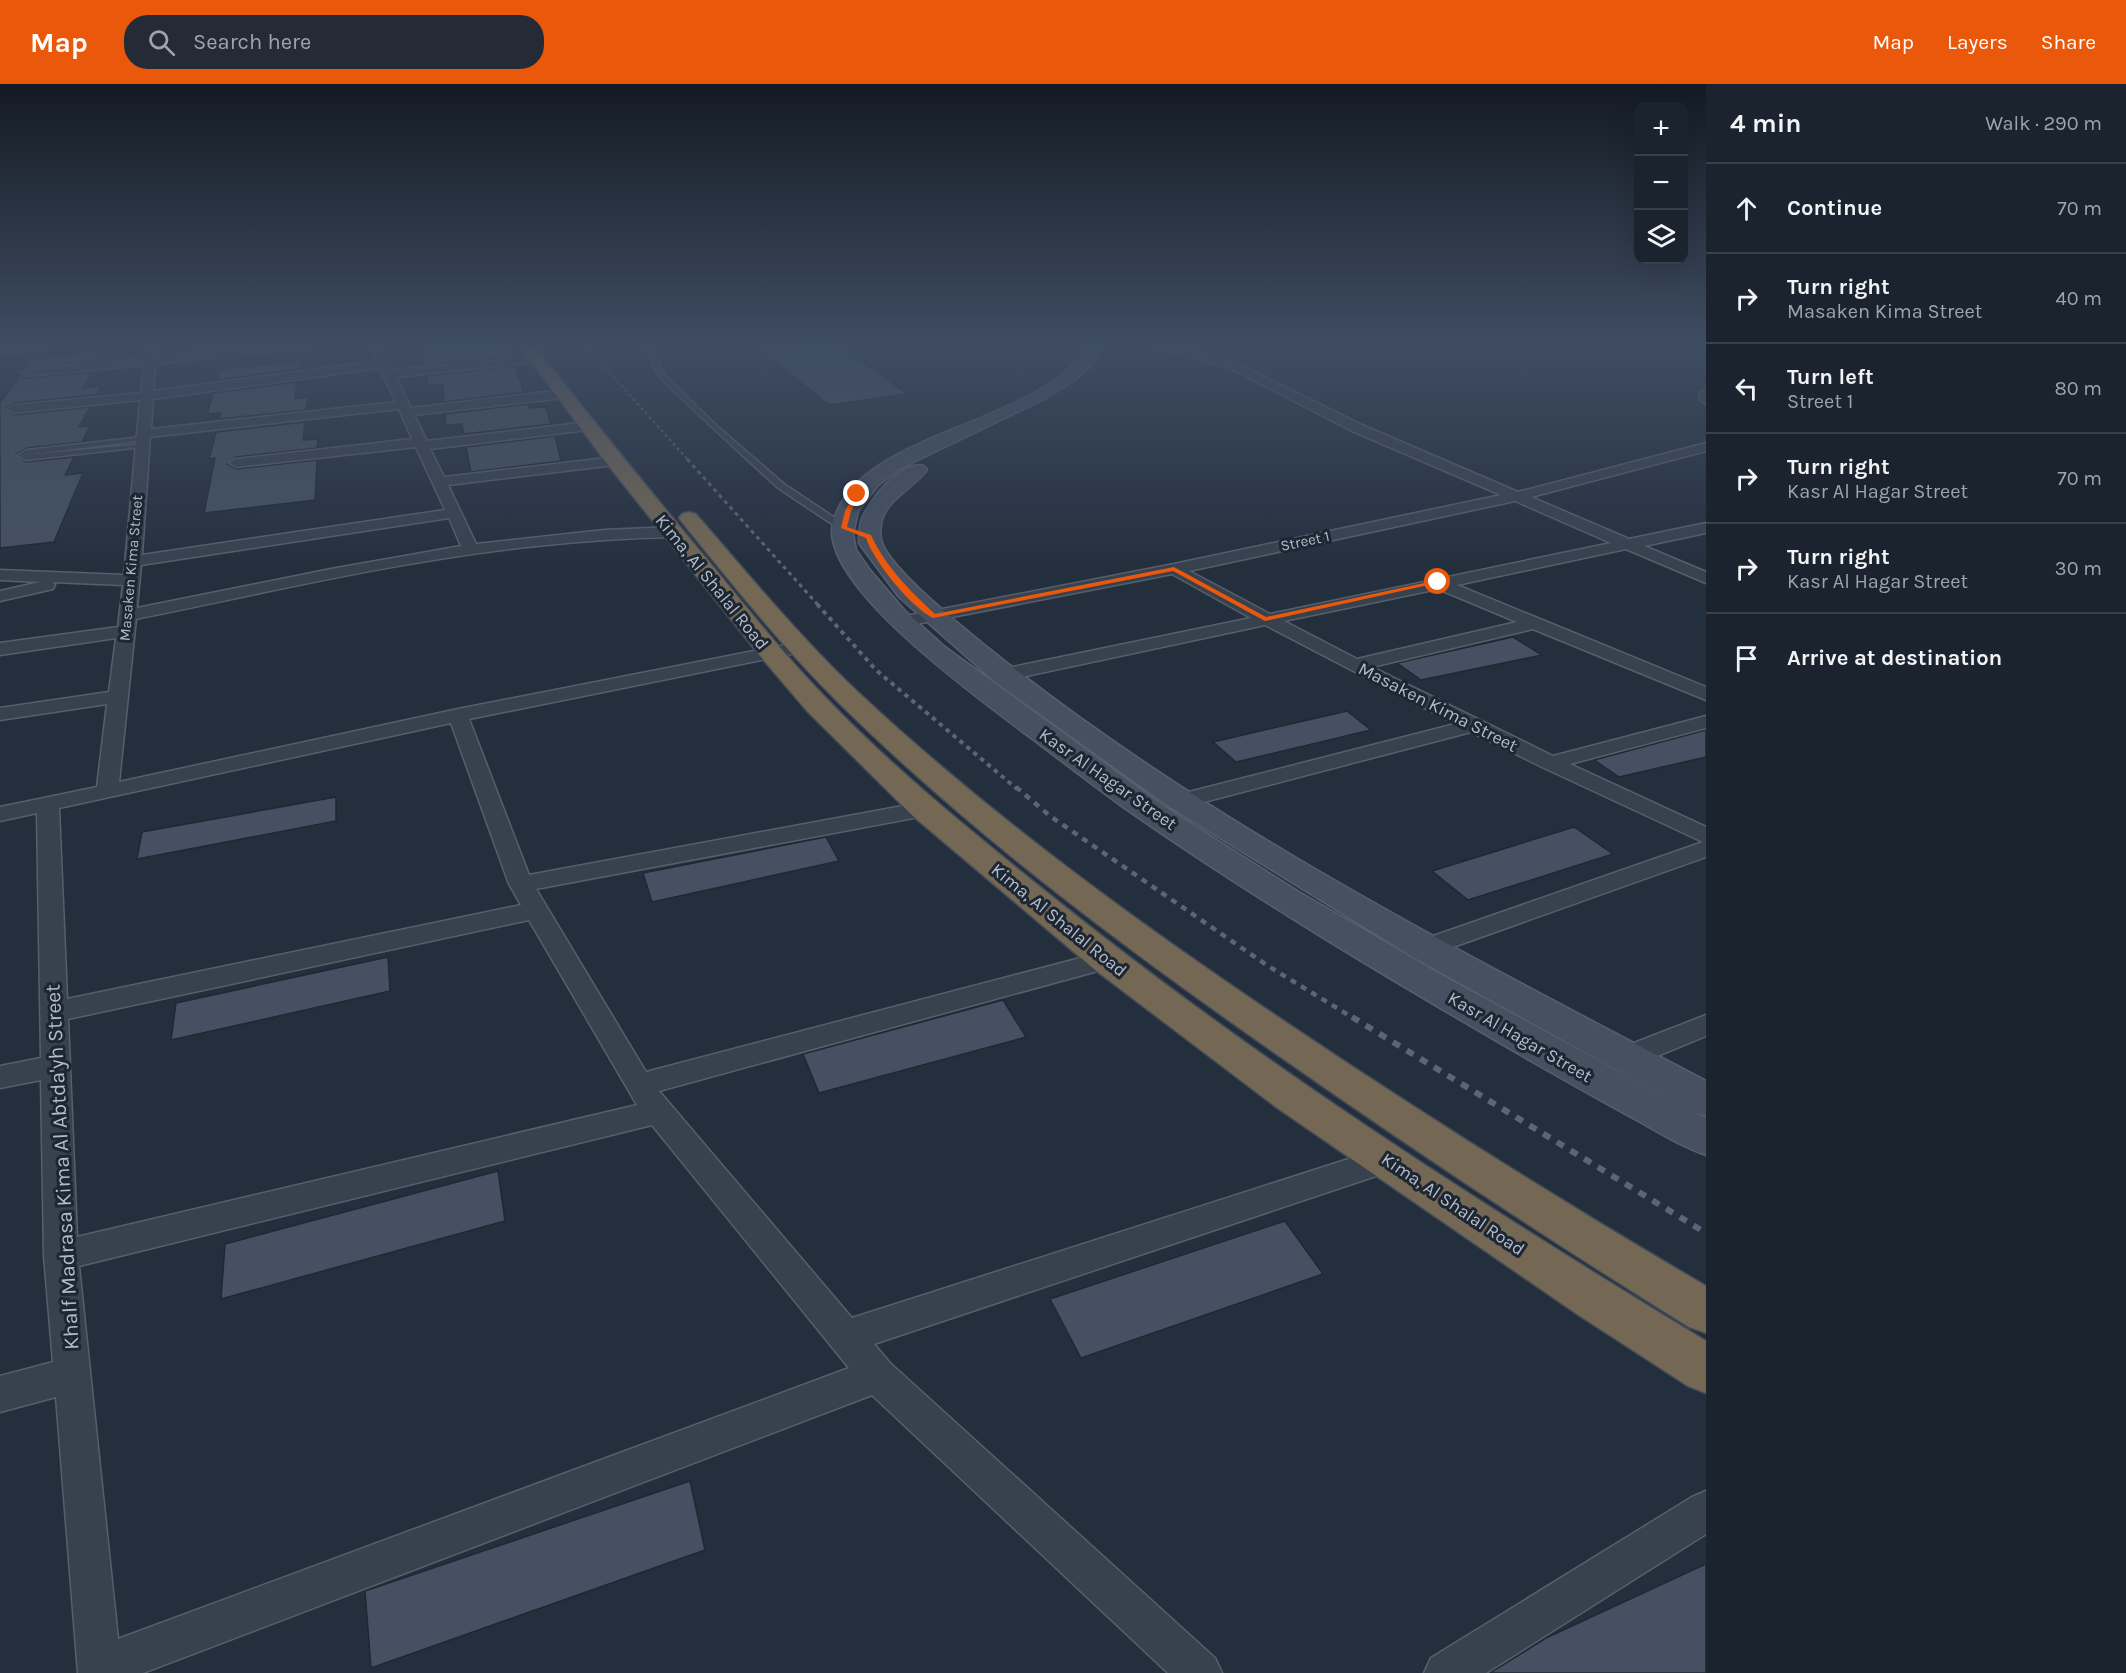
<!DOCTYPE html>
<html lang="en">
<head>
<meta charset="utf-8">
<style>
	:root { --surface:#1b232e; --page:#242b36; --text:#f1f3f6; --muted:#a0a4aa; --line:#39404a; --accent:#ea580c }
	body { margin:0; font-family:Karla,sans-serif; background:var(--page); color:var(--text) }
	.controls { position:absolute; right:18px; top:18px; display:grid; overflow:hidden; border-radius:12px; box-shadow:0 6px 24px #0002 }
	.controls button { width:54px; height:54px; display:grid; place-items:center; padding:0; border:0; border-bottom:2px solid var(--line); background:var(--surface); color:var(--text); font:30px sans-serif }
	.stop { position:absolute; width:18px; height:18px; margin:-14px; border:4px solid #ea580c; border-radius:50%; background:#fff }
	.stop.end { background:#ea580c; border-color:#fff; box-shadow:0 2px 6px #0008 }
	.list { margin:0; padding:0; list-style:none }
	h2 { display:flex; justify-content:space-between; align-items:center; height:78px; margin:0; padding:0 24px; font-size:26px }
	h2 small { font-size:20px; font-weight:400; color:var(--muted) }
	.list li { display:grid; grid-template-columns:39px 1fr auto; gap:18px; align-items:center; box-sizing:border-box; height:90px; padding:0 24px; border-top:2px solid var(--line) }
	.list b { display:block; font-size:22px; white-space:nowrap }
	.list p { margin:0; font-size:20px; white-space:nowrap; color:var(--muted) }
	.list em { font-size:20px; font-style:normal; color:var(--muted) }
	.icon { flex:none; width:33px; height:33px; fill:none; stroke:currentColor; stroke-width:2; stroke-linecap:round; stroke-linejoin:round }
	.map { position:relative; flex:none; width:1706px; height:1589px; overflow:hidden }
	header { display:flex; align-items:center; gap:36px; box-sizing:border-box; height:84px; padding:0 30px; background:var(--accent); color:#fff }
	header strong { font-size:28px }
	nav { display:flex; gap:33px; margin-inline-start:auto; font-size:21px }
	.search { width:420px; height:54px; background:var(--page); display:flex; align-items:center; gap:15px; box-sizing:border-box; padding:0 21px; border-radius:24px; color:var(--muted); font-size:22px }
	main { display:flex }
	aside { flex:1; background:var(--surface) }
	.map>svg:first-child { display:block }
	.building { fill:#455162; stroke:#1f2835; stroke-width:1.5 }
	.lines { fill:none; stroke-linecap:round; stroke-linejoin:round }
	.lane-casing { stroke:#565f6c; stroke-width:3 }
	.street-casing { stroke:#565f6c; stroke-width:3 }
	.secondary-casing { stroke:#565f6c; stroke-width:3 }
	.highway-casing { stroke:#434c59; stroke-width:3 }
	.lane { fill:#38414e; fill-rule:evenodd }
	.street { fill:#38414e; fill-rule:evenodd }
	.secondary { fill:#465061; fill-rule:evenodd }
	.highway { fill:#746855; fill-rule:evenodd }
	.rail-far4 { stroke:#5a6575; stroke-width:2; stroke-dasharray:3 3; stroke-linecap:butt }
	.rail-far3 { stroke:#5a6575; stroke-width:3; stroke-dasharray:4 4; stroke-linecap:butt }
	.rail-far2 { stroke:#5a6575; stroke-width:4; stroke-dasharray:4.5 4.5; stroke-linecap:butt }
	.rail-far1 { stroke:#5a6575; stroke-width:4.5; stroke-dasharray:6 6; stroke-linecap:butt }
	.rail { stroke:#5a6575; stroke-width:6; stroke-dasharray:8 8; stroke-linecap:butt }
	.route { fill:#ea580c }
	.labels { text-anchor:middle; stroke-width:6; stroke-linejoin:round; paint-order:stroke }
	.far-street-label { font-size:15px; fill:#b4bcc9; stroke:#1d2633 }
	.street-label { font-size:18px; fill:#b4bcc9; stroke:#1d2633 }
	.near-street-label { font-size:21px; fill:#b4bcc9; stroke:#1d2633 }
</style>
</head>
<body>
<header>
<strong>Map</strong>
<div class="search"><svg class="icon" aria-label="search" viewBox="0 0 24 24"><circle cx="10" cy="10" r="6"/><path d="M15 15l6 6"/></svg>Search here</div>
<nav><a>Map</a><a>Layers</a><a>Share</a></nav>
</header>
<main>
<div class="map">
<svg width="1706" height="1589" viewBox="0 0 1706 1589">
	<rect width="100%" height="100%" fill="#242f3e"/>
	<g class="building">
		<path d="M 422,261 L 508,261 L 512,273 L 425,281 Z"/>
		<path d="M 793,261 L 837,261 L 908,310 L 829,321 L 759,265 Z"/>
		<path d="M 104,268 L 99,276 L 25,285 L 32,274 Z"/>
		<path d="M 300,278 L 299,285 L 217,296 L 220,285 Z"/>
		<path d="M 515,282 L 524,308 L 444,318 L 443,300 L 428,302 L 427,292 Z"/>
		<path d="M 92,288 L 83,304 L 101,302 L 96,311 L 14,319 L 6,324 L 14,331 L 90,323 L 79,343 L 90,342 L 82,358 L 27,364 L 16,370 L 26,378 L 74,373 L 65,391 L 83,389 L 54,458 L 0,464 L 0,319 L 20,291 L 27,294 Z"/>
		<path d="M 297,298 L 295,315 L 308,313 L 306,326 L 219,335 L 221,329 L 207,330 L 213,309 Z"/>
		<path d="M 528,320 L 530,324 L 546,323 L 551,340 L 464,350 L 462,340 L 446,341 L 445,330 Z"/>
		<path d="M 305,338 L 303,356 L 318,355 L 317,364 L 236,373 L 227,380 L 236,385 L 317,376 L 315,416 L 204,429 L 215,374 L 209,375 L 216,348 Z"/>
		<path d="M 555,352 L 561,377 L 471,388 L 466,363 Z"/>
		<path d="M 1513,553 L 1542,571 L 1421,596 L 1397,579 Z"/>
		<path d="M 1347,627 L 1371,646 L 1236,678 L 1213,658 Z"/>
		<path d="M 1706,646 L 1706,673 L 1619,693 L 1594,676 Z"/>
		<path d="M 336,713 L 336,737 L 137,775 L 142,748 Z"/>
		<path d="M 1574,743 L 1613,770 L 1468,816 L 1432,787 Z"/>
		<path d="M 826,753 L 839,777 L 652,818 L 643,789 Z"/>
		<path d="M 388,873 L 390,907 L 171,956 L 176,919 Z"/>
		<path d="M 1003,916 L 1026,953 L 819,1009 L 803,970 Z"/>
		<path d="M 498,1087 L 505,1137 L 221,1215 L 225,1160 Z"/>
		<path d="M 1285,1137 L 1323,1190 L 1081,1274 L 1050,1215 Z"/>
		<path d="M 690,1397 L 705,1466 L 371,1584 L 365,1507 Z"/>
		<path d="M 1706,1480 L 1706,1589 L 1490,1589 L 1546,1554 Z"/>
	</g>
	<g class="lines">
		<defs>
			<g id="lane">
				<path d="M 647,261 L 652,261 L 653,268 L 665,292 L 718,343 L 784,400 L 847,442 L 847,446 L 841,446 L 778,404 L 714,345 L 660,294 L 647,268 Z"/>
				<path d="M 142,353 L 144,354 L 144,356 L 26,371 L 144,360 L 145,361 L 142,363 L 26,376 L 18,371 L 27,366 Z"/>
			</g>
			<g id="street">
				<path d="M 30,261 L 52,261 L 47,264 L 0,272 L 0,266 Z"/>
				<path d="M 146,261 L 156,261 L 156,273 L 280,261 L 314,261 L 309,264 L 155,280 L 153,307 L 377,277 L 370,261 L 380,261 L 393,286 L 540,273 L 542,275 L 536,278 L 396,293 L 411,324 L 563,306 L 569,310 L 563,314 L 414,331 L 427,357 L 588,338 L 594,342 L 588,346 L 430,365 L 444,393 L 615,373 L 622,377 L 615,381 L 448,401 L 476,460 L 604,446 L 673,443 L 681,448 L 673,453 C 627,454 582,457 536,462 C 402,476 269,508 136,535 L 119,698 L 458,625 L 800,558 L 806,559 L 809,563 L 806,567 L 469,635 L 529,791 L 924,718 L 932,720 L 935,725 L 932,730 L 924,732 L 536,805 L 646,988 L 1107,867 L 1116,870 L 1120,876 L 1116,882 L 659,1007 L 852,1234 L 1386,1063 L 1397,1067 L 1401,1076 L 1397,1085 L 874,1260 L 890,1279 L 1215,1574 L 1222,1589 L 1168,1589 L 872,1311 L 143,1589 L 78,1589 L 56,1313 L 0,1328 L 0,1292 L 53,1278 L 44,1172 L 41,996 L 0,1004 L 0,982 L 41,974 L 37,729 L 0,737 L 0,723 L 97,703 L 107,620 L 0,636 L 0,624 L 109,608 L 116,554 L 0,571 L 0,559 L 118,543 L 123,501 L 53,498 L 55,501 L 53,505 L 0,517 L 0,507 L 40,498 L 0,496 L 0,486 L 124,491 L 140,316 L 14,329 L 8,325 L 14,321 L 141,309 L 144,281 L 27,292 L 21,289 L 27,286 L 144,274 ZM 380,284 L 396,318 L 151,345 L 153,315 ZM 399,325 L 412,355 L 236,375 L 229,379 L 236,383 L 416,363 L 445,426 L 142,471 L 150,353 ZM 449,434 L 461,462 L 331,485 L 137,524 L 141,481 ZM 451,639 L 509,800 L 521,821 L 67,915 L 59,724 ZM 529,836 L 637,1021 L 77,1153 L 68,935 ZM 652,1041 L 849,1284 L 118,1555 L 79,1182 Z"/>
				<path d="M 1154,261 L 1170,261 L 1238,280 L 1362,341 L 1518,408 L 1706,359 L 1706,367 L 1531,413 L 1629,455 L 1706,439 L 1706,449 L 1644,462 L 1706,488 L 1706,499 L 1626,465 L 1457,501 L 1706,603 L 1706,616 L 1533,545 L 1372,583 L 1553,672 L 1706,632 L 1706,644 L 1570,680 L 1706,743 L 1706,773 L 1425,873 L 1416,870 L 1412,864 L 1416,858 L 1703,758 L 1542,683 L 1471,648 L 1181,724 L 1173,722 L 1170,717 L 1173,712 L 1455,640 L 1265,541 L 1003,597 L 996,595 L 993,591 L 996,587 L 1003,585 L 1251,534 L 1172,490 L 901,543 L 895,542 L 892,538 L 895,534 L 901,533 L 1174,480 L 1501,411 L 1352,347 L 1230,284 L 1155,263 ZM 1515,417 L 1611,459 L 1270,530 L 1189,487 ZM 1438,505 L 1517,538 L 1357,575 L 1284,537 Z"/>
				<path d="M 1706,305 L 1706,320 L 1700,316 L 1700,309 Z"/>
				<path d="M 1706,931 L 1706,952 L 1626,985 L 1616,982 L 1612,974 L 1616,966 Z"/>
				<path d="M 1706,1407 L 1706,1450 L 1486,1589 L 1424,1589 L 1431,1574 L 1692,1413 Z"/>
			</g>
			<path id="secondary" d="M 1089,261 L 1104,261 L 1093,280 L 1072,298 L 1044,315 L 897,386 L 878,401 L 858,427 L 853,450 L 856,466 L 870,486 L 905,527 L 945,563 L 1163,722 L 1299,808 L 1438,889 L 1678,1020 L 1413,873 L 1170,723 L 994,597 L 899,513 L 859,459 C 859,451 859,443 862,435 C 869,416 901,376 924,382 L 927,386 C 910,408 875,419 881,455 C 884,476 936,520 953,535 C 1176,724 1448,861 1706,997 L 1706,1032 L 1694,1028 L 1706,1034 L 1706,1071 C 1683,1063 1663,1051 1642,1039 C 1605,1019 1568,998 1531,977 C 1393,897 1256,816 1126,725 C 1091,700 1057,673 1023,648 C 979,614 818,500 833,439 C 856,346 1041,343 1089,261 Z"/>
			<g id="highway">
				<path d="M 519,261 L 533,261 C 593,336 653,411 715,485 C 751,529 787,574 827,615 C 895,686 972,748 1049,810 C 1255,976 1480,1120 1706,1257 L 1706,1309 L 1688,1302 L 1577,1230 L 1276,1023 L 1094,885 L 913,732 L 808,628 L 761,573 L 608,381 Z"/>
				<path d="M 689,428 L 696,430 C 749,491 801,555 860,610 C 992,733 1138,839 1287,939 C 1424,1031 1564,1119 1706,1202 L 1706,1249 L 1689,1243 C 1541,1151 1397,1055 1255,955 C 1110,853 967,745 840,620 C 783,564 732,500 682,438 L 679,434 L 682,430 Z"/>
			</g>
		</defs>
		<use href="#lane" class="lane-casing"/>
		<use href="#street" class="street-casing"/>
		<use href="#secondary" class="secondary-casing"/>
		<use href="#highway" class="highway-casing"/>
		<use href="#lane" class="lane"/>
		<use href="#street" class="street"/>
		<use href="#secondary" class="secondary"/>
		<use href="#highway" class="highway"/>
		<path class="rail-far4" d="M 585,261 L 689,377"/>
		<path class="rail-far3" d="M 687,375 L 819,522"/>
		<path class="rail-far2" d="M 817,520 L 876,586 L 1017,705"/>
		<path class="rail-far1" d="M 1016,703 L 1050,732 L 1268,882 L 1355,935"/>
		<path class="rail" d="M 1352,933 L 1706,1149"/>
	</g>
	<linearGradient id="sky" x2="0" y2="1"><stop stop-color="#141a22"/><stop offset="0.54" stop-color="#3f4d63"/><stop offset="1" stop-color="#3f4d63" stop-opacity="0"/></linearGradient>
	<rect width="1706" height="483" fill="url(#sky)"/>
	<path class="route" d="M 855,409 L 860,410 L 851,427 L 847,443 L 871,451 C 885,482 910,507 935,530 L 1174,483 L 1266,533 L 1438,496 L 1442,498 L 1265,537 L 1173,487 L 933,534 C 911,523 874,478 866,454 L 841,444 L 845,427 Z"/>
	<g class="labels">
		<g class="far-street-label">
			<text transform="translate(1305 457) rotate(-12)" y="5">Street 1</text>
			<text transform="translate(131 484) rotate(-85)" y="5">Masaken Kima Street</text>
		</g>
		<g class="street-label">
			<text transform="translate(712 498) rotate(51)" y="6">Kima, Al Shalal Road</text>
			<text transform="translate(1438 623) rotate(27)" y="6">Masaken Kima Street</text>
			<text transform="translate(1108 695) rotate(35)" y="6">Kasr Al Hagar Street</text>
			<text transform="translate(1059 836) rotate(39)" y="6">Kima, Al Shalal Road</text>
			<text transform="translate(1520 953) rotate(30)" y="6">Kasr Al Hagar Street</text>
			<text transform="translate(1453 1120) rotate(34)" y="6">Kima, Al Shalal Road</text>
		</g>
		<g class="near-street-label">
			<text transform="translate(62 1083) rotate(-93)" y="7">Khalf Madrasa Kima Al Abtda'yh Street</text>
		</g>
	</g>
</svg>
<div class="controls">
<button>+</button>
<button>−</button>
<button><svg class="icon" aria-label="layers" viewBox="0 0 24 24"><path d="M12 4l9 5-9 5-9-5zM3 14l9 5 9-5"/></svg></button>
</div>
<div class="stop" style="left:1438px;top:498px"></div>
<div class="stop end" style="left:857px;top:410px"></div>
</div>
<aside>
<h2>4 min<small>Walk · 290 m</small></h2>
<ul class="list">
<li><svg class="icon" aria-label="ahead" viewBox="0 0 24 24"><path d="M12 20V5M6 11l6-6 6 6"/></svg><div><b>Continue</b></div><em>70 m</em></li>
<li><svg class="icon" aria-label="right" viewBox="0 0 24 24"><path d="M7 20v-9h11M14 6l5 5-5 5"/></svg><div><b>Turn right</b><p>Masaken Kima Street</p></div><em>40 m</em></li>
<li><svg class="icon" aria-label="left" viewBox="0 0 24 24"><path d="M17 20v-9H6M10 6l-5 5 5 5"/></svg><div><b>Turn left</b><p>Street 1</p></div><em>80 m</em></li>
<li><svg class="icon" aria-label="right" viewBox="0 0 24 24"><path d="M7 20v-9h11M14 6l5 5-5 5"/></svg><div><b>Turn right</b><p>Kasr Al Hagar Street</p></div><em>70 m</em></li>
<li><svg class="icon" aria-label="right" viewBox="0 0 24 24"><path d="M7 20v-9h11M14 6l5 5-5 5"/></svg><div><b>Turn right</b><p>Kasr Al Hagar Street</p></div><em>30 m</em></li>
<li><svg class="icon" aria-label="arrive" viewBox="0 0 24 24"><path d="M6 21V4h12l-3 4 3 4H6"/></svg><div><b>Arrive at destination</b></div></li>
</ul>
</aside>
</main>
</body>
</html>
